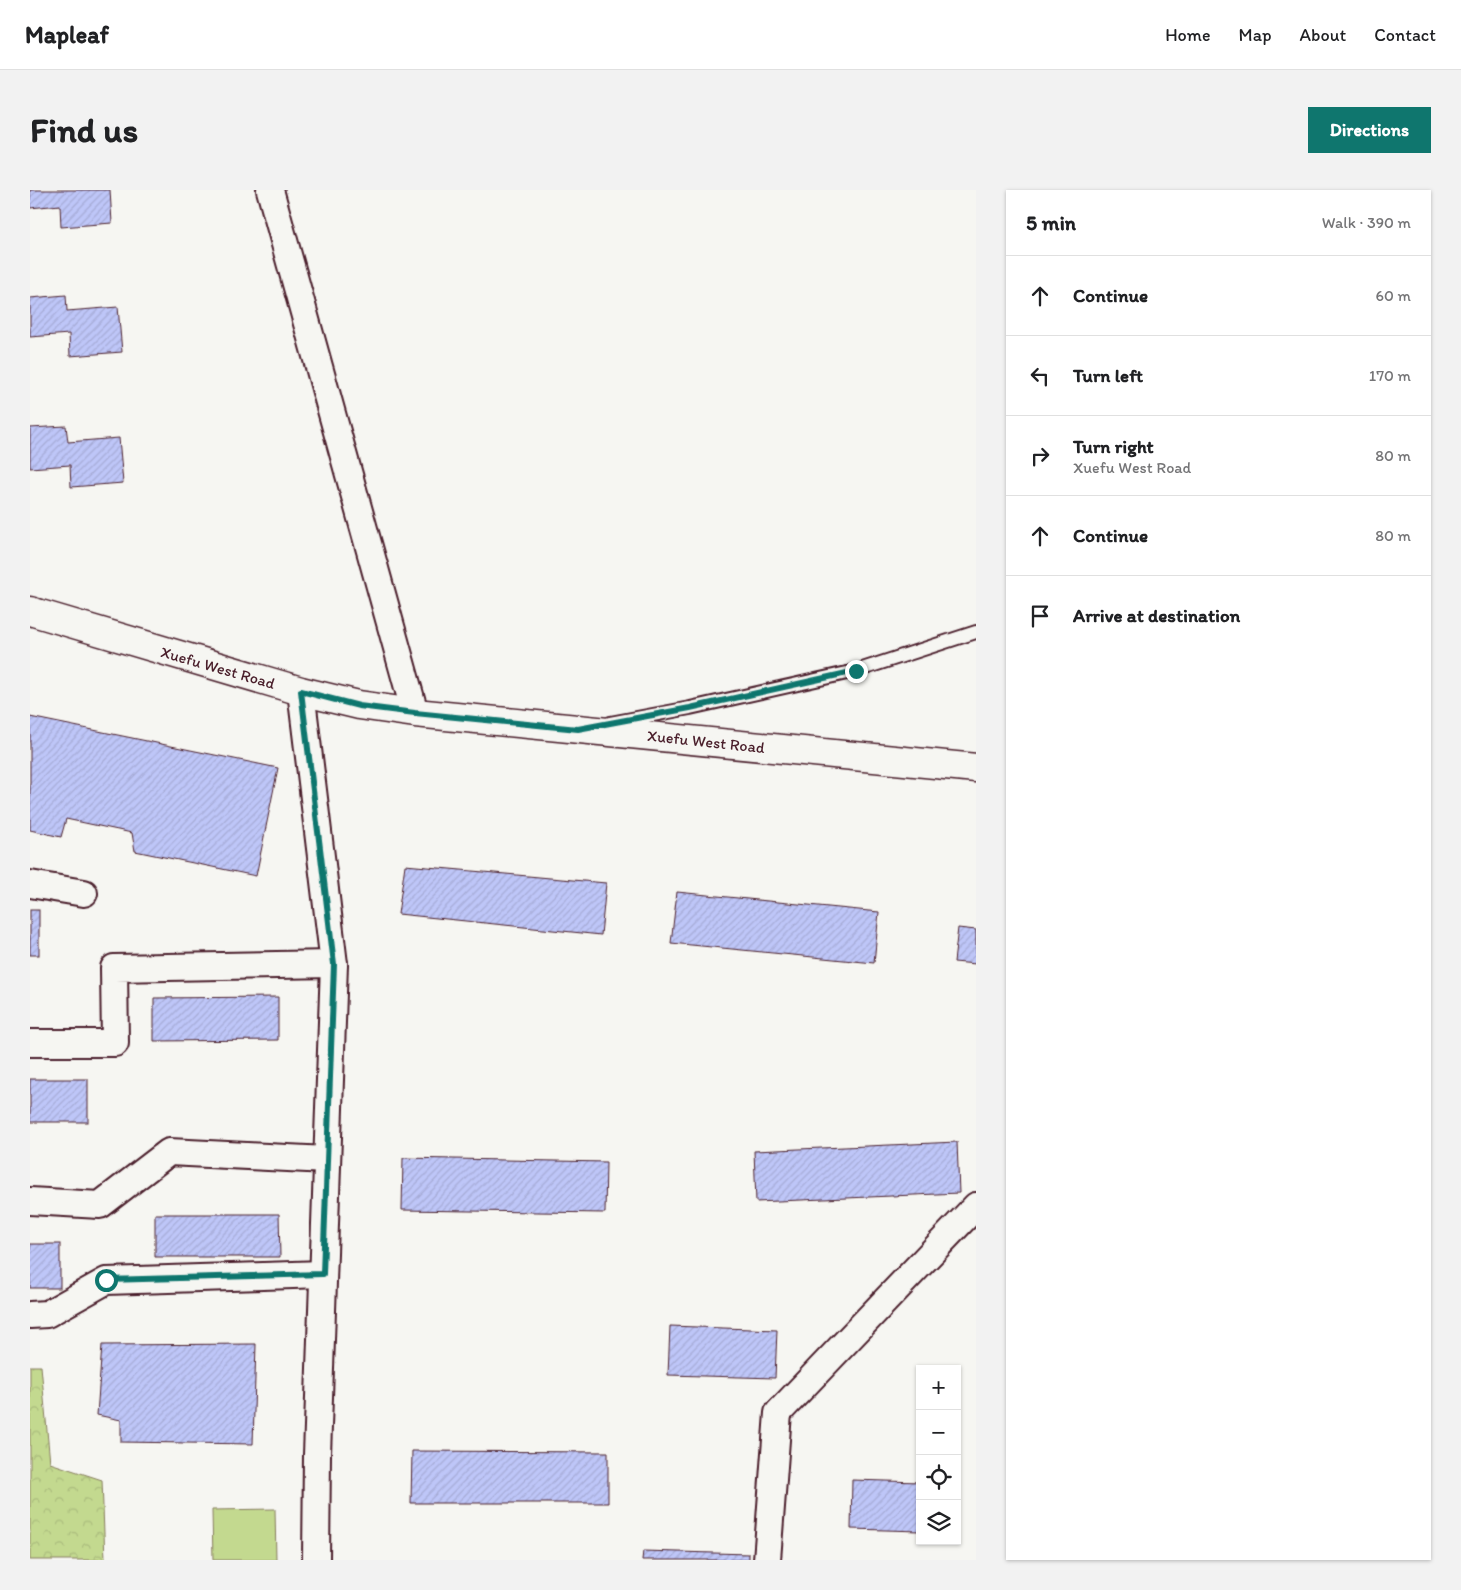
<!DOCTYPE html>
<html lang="en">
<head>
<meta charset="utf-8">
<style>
	:root { --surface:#fff; --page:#f2f2f2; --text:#202124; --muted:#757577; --line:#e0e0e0; --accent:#0f766e }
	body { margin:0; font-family:Itim,sans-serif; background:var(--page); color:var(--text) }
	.controls { position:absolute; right:15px; bottom:15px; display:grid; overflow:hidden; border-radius:0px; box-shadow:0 1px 4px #0004 }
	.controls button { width:45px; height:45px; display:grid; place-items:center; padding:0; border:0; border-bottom:1px solid var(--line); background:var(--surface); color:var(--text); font:25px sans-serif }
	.stop { position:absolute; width:15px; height:15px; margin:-11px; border:4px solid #0f766e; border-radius:50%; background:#fff }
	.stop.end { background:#0f766e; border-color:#fff; box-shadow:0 1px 5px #0008 }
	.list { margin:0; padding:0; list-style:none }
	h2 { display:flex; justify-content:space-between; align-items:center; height:65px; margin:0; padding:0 20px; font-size:21px }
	h2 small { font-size:16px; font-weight:400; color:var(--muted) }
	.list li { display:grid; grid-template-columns:32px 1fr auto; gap:15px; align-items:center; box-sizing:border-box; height:80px; padding:0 20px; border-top:1px solid var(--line) }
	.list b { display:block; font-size:19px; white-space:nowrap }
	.list p { margin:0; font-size:16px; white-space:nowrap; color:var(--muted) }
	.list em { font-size:16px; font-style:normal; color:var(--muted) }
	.icon { flex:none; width:28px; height:28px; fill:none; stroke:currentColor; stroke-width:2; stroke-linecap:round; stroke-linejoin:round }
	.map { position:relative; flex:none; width:946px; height:1370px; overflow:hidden; border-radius:0px }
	header { display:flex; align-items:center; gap:30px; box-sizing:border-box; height:70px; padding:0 25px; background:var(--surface); border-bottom:1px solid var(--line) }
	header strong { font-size:24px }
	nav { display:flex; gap:28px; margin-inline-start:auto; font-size:18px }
	.intro { display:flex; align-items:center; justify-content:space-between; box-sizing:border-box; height:120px; padding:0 30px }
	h1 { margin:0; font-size:35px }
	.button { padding:12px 22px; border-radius:0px; background:var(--accent); color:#fff; font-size:18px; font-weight:700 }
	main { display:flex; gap:30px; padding:0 30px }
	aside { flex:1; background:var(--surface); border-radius:0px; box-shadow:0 1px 4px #0004 }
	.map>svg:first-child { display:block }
	.forest { fill:url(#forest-crowns); stroke:#867c5d }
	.green { fill:#c3d98f; stroke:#867c5d }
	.building { fill:url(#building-hatch); stroke:#4a1f2b }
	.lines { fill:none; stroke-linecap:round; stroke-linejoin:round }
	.lane-casing { stroke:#4a1f2b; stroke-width:16 }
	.street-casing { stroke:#4a1f2b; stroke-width:30 }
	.secondary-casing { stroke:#4a1f2b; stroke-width:31 }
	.lane { stroke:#f6f6f2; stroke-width:12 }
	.street { stroke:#f6f6f2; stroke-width:26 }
	.secondary { stroke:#f6f6f2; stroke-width:28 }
	.route { stroke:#0f766e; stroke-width:6 }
	.labels { text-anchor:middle; stroke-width:5; stroke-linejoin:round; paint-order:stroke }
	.street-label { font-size:16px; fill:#4a1f2b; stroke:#f6f6f2 }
</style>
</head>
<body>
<header>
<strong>Mapleaf</strong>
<nav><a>Home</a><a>Map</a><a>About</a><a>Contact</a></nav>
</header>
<div class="intro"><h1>Find us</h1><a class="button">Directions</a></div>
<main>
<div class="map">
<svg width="946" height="1370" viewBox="0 0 946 1370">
	<defs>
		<pattern id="forest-crowns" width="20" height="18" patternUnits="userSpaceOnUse" patternTransform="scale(1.25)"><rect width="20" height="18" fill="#c3d98f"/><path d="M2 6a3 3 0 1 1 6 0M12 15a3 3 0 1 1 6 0" fill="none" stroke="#a9ba7c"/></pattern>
		<pattern id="building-hatch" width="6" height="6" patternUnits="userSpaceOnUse" patternTransform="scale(1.25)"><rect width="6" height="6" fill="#bec6f8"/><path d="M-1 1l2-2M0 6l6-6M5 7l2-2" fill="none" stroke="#a5aad5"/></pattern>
	</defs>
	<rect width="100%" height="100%" fill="#f6f6f2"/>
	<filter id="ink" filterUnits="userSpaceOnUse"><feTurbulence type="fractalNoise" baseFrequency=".02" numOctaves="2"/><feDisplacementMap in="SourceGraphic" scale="10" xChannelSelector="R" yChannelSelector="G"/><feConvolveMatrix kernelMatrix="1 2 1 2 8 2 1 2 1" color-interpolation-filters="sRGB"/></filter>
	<g filter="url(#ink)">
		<path class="forest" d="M 0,1176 L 11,1176 L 20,1273 L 72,1290 L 75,1370 L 0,1370 Z"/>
		<path class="green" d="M 245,1319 L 246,1370 L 183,1370 L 182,1320 Z"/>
		<g class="building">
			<path d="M 0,0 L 80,0 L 82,33 L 31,37 L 30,15 L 0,18 Z"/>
			<path d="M 36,105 L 37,121 L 88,117 L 92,162 L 40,166 L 39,144 L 0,147 L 0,108 Z"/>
			<path d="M 36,236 L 38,252 L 89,248 L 93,293 L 41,297 L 40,275 L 0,278 L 0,238 Z"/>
			<path d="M 0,527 L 248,578 L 226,686 L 105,661 L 102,643 L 36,629 L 31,647 L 0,640 Z"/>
			<path d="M 375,675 L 576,693 L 571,745 L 368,724 Z"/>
			<path d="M 647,702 L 849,722 L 844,773 L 641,753 Z"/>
			<rect x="0" y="720" width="9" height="45"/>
			<path d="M 928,738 L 946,740 L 946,774 L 924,772 Z"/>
			<path d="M 248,807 L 248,850 L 124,851 L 124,808 Z"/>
			<rect x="0" y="889" width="58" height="43"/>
			<path d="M 927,952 L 929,1003 L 726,1012 L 724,961 Z"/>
			<path d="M 373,968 L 576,972 L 575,1023 L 372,1020 Z"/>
			<path d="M 125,1024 L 249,1024 L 250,1067 L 125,1067 Z"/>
			<rect x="0" y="1054" width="30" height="44"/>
			<path d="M 640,1136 L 747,1140 L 745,1188 L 638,1185 Z"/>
			<path d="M 226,1154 L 223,1254 L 91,1252 L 91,1230 L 67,1225 L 72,1155 Z"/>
			<path d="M 382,1261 L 578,1262 L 578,1313 L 381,1313 Z"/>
			<path d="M 822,1290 L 890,1292 L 890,1341 L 821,1339 Z"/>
			<path d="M 613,1361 L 719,1364 L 719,1370 L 612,1370 Z"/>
		</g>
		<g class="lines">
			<defs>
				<path id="lane" d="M 580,533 L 660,518 L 826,481 L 946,442"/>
				<g id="street">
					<path d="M 240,0 L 385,523"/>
					<path d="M 271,501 L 304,774 L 287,1265 L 286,1370"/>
					<path d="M 0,694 L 54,703"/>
					<path d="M 0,853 L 85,853 L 84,778 L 304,774"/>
					<path d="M 0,1011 L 70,1015 L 139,962 L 297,970"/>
					<path d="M 0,1125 L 17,1124 L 76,1091 L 293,1084"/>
					<path d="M 737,1370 L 748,1223 L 946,1016"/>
				</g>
				<path id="secondary" d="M 0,421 L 271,501 L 329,515 L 385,523 L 946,578"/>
			</defs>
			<use href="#lane" class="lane-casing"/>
			<use href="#street" class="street-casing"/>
			<use href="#secondary" class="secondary-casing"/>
			<use href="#lane" class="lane"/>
			<use href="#street" class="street"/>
			<use href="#secondary" class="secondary"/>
		</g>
	</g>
	<g class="lines" filter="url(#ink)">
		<path class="route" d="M 76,1090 L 293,1084 L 304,774 L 271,501 L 329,516 L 385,523 L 548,539 L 660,518 L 826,481"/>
	</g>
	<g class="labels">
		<g class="street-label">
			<text transform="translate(188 477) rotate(16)" y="6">Xuefu West Road</text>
			<text transform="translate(676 551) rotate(6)" y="6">Xuefu West Road</text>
		</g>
	</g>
</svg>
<div class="controls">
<button>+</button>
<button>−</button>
<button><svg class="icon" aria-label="locate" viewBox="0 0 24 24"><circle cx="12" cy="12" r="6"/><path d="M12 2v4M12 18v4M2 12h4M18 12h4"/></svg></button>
<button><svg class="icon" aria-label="layers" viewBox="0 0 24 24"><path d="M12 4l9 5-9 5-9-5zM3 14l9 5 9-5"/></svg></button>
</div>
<div class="stop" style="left:76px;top:1090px"></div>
<div class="stop end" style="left:826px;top:481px"></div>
</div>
<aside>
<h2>5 min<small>Walk · 390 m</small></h2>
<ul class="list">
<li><svg class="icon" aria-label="ahead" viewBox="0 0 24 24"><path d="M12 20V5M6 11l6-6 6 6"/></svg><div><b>Continue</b></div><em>60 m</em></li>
<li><svg class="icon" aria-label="left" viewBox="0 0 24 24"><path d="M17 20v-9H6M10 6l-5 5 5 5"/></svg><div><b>Turn left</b></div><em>170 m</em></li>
<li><svg class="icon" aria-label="right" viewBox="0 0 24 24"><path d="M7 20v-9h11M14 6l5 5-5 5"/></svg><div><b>Turn right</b><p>Xuefu West Road</p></div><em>80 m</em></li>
<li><svg class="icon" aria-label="ahead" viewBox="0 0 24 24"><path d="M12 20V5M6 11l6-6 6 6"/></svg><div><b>Continue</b></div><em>80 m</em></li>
<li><svg class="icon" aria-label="arrive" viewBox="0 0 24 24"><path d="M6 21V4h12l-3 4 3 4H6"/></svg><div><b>Arrive at destination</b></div></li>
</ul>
</aside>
</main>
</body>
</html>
